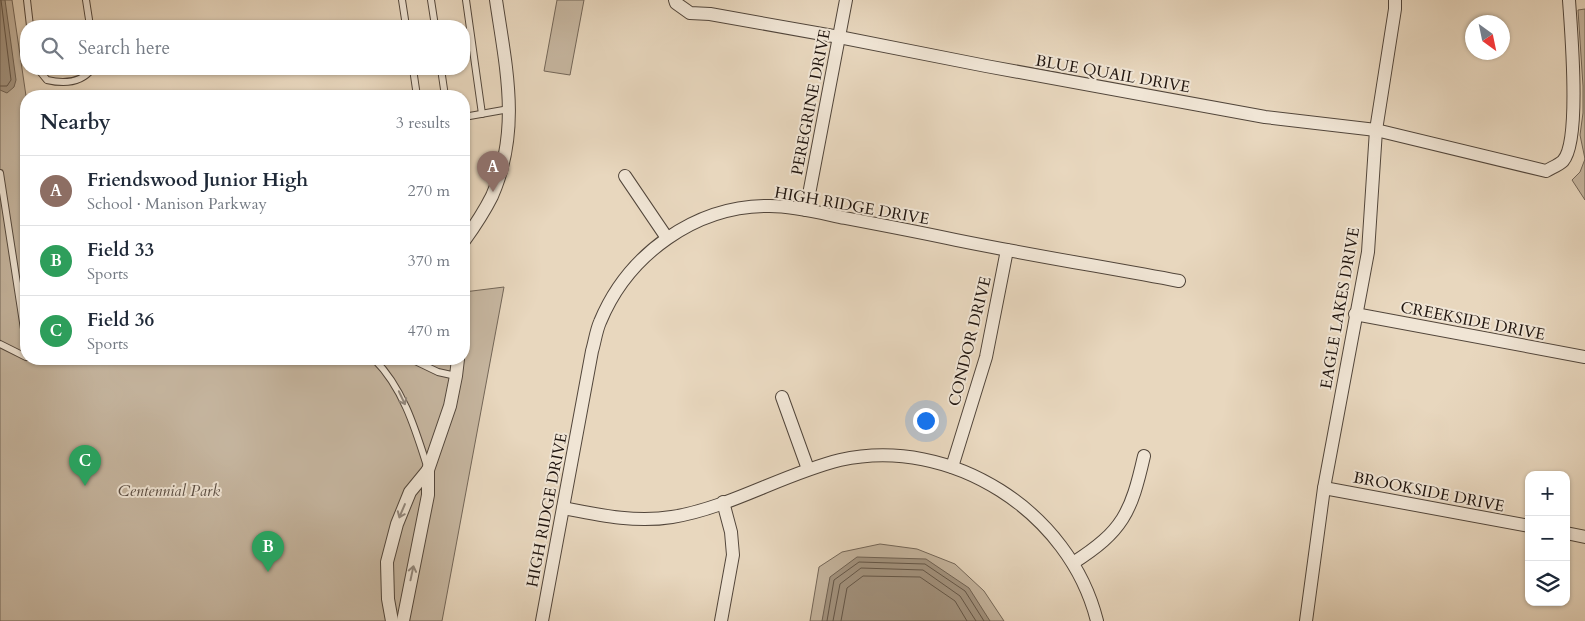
<!DOCTYPE html>
<html lang="en">
<head>
<meta charset="utf-8">
<style>
	:root { --surface:#fff; --page:#f6f6f7; --text:#1f2937; --muted:#747a83; --line:#e0e1e3; --accent:#8f2418 }
	body { margin:0; font-family:Cardo,serif; background:var(--page); color:var(--text) }
	.controls { position:absolute; right:15px; bottom:15px; display:grid; overflow:hidden; border-radius:10px; box-shadow:0 1px 4px #0004 }
	.controls button { width:45px; height:45px; display:grid; place-items:center; padding:0; border:0; border-bottom:1px solid var(--line); background:var(--surface); color:var(--text); font:25px sans-serif }
	.compass { position:absolute; left:1465px; top:15px; width:45px; height:45px; border-radius:50%; background:var(--surface); box-shadow:0 1px 4px #0004; rotate:147deg }
	.you { position:absolute; left:925px; top:420px; width:18px; height:18px; margin:-12px; border:4px solid #fff; border-radius:50%; background:#1a73e8; box-shadow:0 0 0 8px #1a73e833 }
	.badge { display:grid; place-items:center; width:32px; height:32px; border-radius:50%; background:var(--accent); color:#fff; font-size:16px; font-weight:700 }
	.pin { position:absolute; translate:-50% -41px; filter:drop-shadow(0 1px 2px #0008) }
	.pin::after { content:''; position:absolute; top:26px; width:18px; height:15px; background:inherit; clip-path:polygon(0 0,100% 0,50% 100%) }
	.list { margin:0; padding:0; list-style:none }
	h2 { display:flex; justify-content:space-between; align-items:center; height:65px; margin:0; padding:0 20px; font-size:21px }
	h2 small { font-size:16px; font-weight:400; color:var(--muted) }
	.list li { display:grid; grid-template-columns:32px 1fr auto; gap:15px; align-items:center; box-sizing:border-box; height:70px; padding:0 20px; border-top:1px solid var(--line) }
	.list b { display:block; font-size:19px; white-space:nowrap }
	.list p { margin:0; font-size:16px; white-space:nowrap; color:var(--muted) }
	.list em { font-size:16px; font-style:normal; color:var(--muted) }
	.icon { flex:none; width:28px; height:28px; fill:none; stroke:currentColor; stroke-width:2; stroke-linecap:round; stroke-linejoin:round }
	.map { position:relative; flex:none; width:1585px; height:621px; overflow:hidden }
	.search { position:absolute; background:var(--surface); box-shadow:0 1px 4px #0004; left:20px; top:20px; width:450px; height:55px; display:flex; align-items:center; gap:12px; box-sizing:border-box; padding:0 18px; border-radius:20px; color:var(--muted); font-size:19px }
	.panel { position:absolute; background:var(--surface); box-shadow:0 1px 4px #0004; left:20px; top:90px; width:450px; height:275px; border-radius:20px }
	.map>svg:first-child { display:block }
	.green { fill:#c6b6a0; stroke:#736658 }
	.water { fill:#a49582; stroke:#6f6254 }
	.lines { fill:none; stroke-linecap:round; stroke-linejoin:round }
	.shore { stroke:#625548; stroke-width:1 }
	.service-casing { stroke:#52463b; stroke-width:8 }
	.minor-casing { stroke:#52463b; stroke-width:14 }
	.service { stroke:#f0e5d5; stroke-width:6 }
	.minor { stroke:#f0e5d5; stroke-width:12 }
	.oneway { stroke:#92877c }
	.labels { text-anchor:middle; stroke-width:4; stroke-linejoin:round; paint-order:stroke }
	.street-label { font-size:16px; fill:#20150f; stroke:#f0e5d5 }
	.park-label { font-size:16px; font-style:italic; fill:#5a4d42; stroke:#f0e5d5 }
</style>
</head>
<body>
<div class="map">
<svg width="1585" height="621" viewBox="0 0 1585 621">
	<rect width="100%" height="100%" fill="#e8d7be"/>
	<filter id="stains"><feTurbulence type="fractalNoise" baseFrequency=".004" numOctaves="4"/><feColorMatrix values="0 0 0 0 .2 0 0 0 0 .09 0 0 0 0 .02 0 0 0 .5 -.17"/></filter>
	<radialGradient id="worn" r=".72"><stop offset=".6" stop-color="#630" stop-opacity="0"/><stop offset="1" stop-color="#630" stop-opacity=".3"/></radialGradient>
	<g class="green">
		<path d="M 0,0 L 12,0 L 26,96 L 26,359 L 464,359 L 464,292 L 504,287 L 442,621 L 0,621 Z"/>
		<path d="M 557,0 L 584,0 L 570,75 L 544,71 Z"/>
		<path d="M 1585,9 L 1585,159 L 1580,135 L 1583,113 L 1583,86 L 1578,10 Z"/>
		<path d="M 1585,159 L 1585,200 L 1572,180 L 1580,172 Z"/>
		<path d="M 880,544 L 917,549 L 955,564 L 984,591 L 1004,621 L 810,621 L 819,567 L 842,552 Z"/>
	</g>
	<g class="water">
		<path d="M 0,0 L 5,0 L 16,80 L 14,87 L 7,93 L 0,90 Z"/>
		<path d="M 857,557 L 926,559 L 969,588 L 990,621 L 822,621 L 830,577 Z"/>
	</g>
	<g class="lines">
		<g class="shore">
			<path d="M 0,86 L 7,86 L 11,80 L 1,0"/>
			<path d="M 827,621 L 834,580 L 859,562 L 925,564 L 965,591 L 984,621"/>
			<path d="M 833,621 L 840,584 L 861,568 L 923,570 L 960,596 L 976,621"/>
			<path d="M 841,621 L 847,588 L 863,576 L 920,577 L 955,601 L 967,621"/>
		</g>
		<defs>
			<g id="service">
				<path d="M 27,0 L 30,26"/>
				<path d="M 86,0 L 90,26"/>
				<path d="M 402,0 L 406,26"/>
				<path d="M 431,0 L 435,26"/>
				<path d="M 466,0 L 482,114"/>
				<path d="M 38,69 L 47,80 C 64,84 81,83 92,69"/>
				<path d="M 413,69 L 417,96"/>
				<path d="M 441,69 L 445,96"/>
				<path d="M 464,117 L 509,109"/>
				<path d="M 0,173 L 26,342"/>
				<path d="M 0,344 L 26,357"/>
				<path d="M 43,359 L 69,359"/>
				<path d="M 374,359 C 403,388 415,428 427,466"/>
				<path d="M 411,359 L 438,372 L 456,376"/>
			</g>
			<g id="minor">
				<path d="M 675,0 L 676,3 L 690,13 L 710,14 L 839,37 L 986,66 L 1265,117 L 1376,130 L 1546,171 C 1551,168 1559,165 1563,161 C 1581,141 1571,30 1569,0"/>
				<path d="M 625,176 L 667,238"/>
				<path d="M 806,210 L 846,0"/>
				<path d="M 464,241 C 474,227 484,212 492,196 C 521,130 506,68 496,0"/>
				<path d="M 1355,314 L 1585,357"/>
				<path d="M 782,397 L 808,469"/>
				<path d="M 952,467 L 986,357 L 1007,250"/>
				<path d="M 1324,488 L 1529,526"/>
				<path d="M 563,508 C 599,515 635,523 672,517 C 729,508 783,474 840,460 C 951,435 1070,512 1097,621"/>
				<path d="M 1566,533 L 1585,537"/>
				<path d="M 1073,563 C 1123,531 1131,513 1144,456"/>
				<path d="M 392,621 L 388,599 L 387,562 L 397,524 L 410,492 L 428,470"/>
				<path d="M 403,621 L 428,495 L 428,470 L 450,406 L 456,376 L 458,359"/>
				<path d="M 542,621 L 592,351 C 595,341 596,331 600,322 C 628,254 696,205 770,206 C 795,206 821,213 845,218 C 882,225 919,232 956,240 C 1030,255 1104,267 1179,281"/>
				<path d="M 721,621 L 733,555 L 731,532 L 723,502"/>
				<path d="M 1306,621 L 1324,488 L 1368,252 L 1376,130 L 1395,9 L 1395,0"/>
			</g>
		</defs>
		<use href="#service" class="service-casing"/>
		<use href="#minor" class="minor-casing"/>
		<use href="#service" class="service"/>
		<use href="#minor" class="minor"/>
	</g>
	<defs><path id="oneway-shaft" d="M-6 0H5M1.5-3L5.5 0L1.5 3" fill="none" stroke-width="1.6" stroke-linecap="round" stroke-linejoin="round" transform="scale(1.25)"/></defs>
	<g class="oneway">
		<use href="#oneway-shaft" transform="translate(402 398) rotate(65)"/>
		<use href="#oneway-shaft" transform="translate(402 511) rotate(113)"/>
		<use href="#oneway-shaft" transform="translate(412 573) rotate(-78)"/>
	</g>
	<g class="labels">
		<g class="street-label">
			<text transform="translate(1113 73) rotate(10)" y="6">BLUE QUAIL DRIVE</text>
			<text transform="translate(810 102) rotate(-79)" y="6">PEREGRINE DRIVE</text>
			<text transform="translate(852 205) rotate(10)" y="6">HIGH RIDGE DRIVE</text>
			<text transform="translate(1339 308) rotate(-80)" y="6">EAGLE LAKES DRIVE</text>
			<text transform="translate(1473 320) rotate(11)" y="6">CREEKSIDE DRIVE</text>
			<text transform="translate(969 341) rotate(-76)" y="6">CONDOR DRIVE</text>
			<text transform="translate(1429 491) rotate(11)" y="6">BROOKSIDE DRIVE</text>
			<text transform="translate(546 510) rotate(-79)" y="6">HIGH RIDGE DRIVE</text>
		</g>
		<g class="park-label">
			<text x="169" y="496">Centennial Park</text>
		</g>
	</g>
	<rect width="100%" height="100%" filter="url(#stains)"/>
	<rect width="100%" height="100%" fill="url(#worn)"/>
</svg>
<div class="controls">
<button>+</button>
<button>−</button>
<button><svg class="icon" aria-label="layers" viewBox="0 0 24 24"><path d="M12 4l9 5-9 5-9-5zM3 14l9 5 9-5"/></svg></button>
</div>
<svg class="compass" viewBox="-18 -18 36 36"><path d="M0-13l5 13h-10z" fill="#e53935"/><path d="M0 13l5-13h-10z" fill="#747a83"/></svg>
<div class="you"></div>
<div class="pin badge" style="left:493px;top:192px;background:#8d6e63">A</div>
<div class="pin badge" style="left:268px;top:572px;background:#2e9e5b">B</div>
<div class="pin badge" style="left:85px;top:486px;background:#2e9e5b">C</div>
<div class="search"><svg class="icon" aria-label="search" viewBox="0 0 24 24"><circle cx="10" cy="10" r="6"/><path d="M15 15l6 6"/></svg>Search here</div>
<section class="panel">
<h2>Nearby<small>3 results</small></h2>
<ul class="list">
<li><span class="badge" style="background:#8d6e63">A</span><div><b>Friendswood Junior High</b><p>School · Manison Parkway</p></div><em>270 m</em></li>
<li><span class="badge" style="background:#2e9e5b">B</span><div><b>Field 33</b><p>Sports</p></div><em>370 m</em></li>
<li><span class="badge" style="background:#2e9e5b">C</span><div><b>Field 36</b><p>Sports</p></div><em>470 m</em></li>
</ul>
</section>
</div>
</body>
</html>
